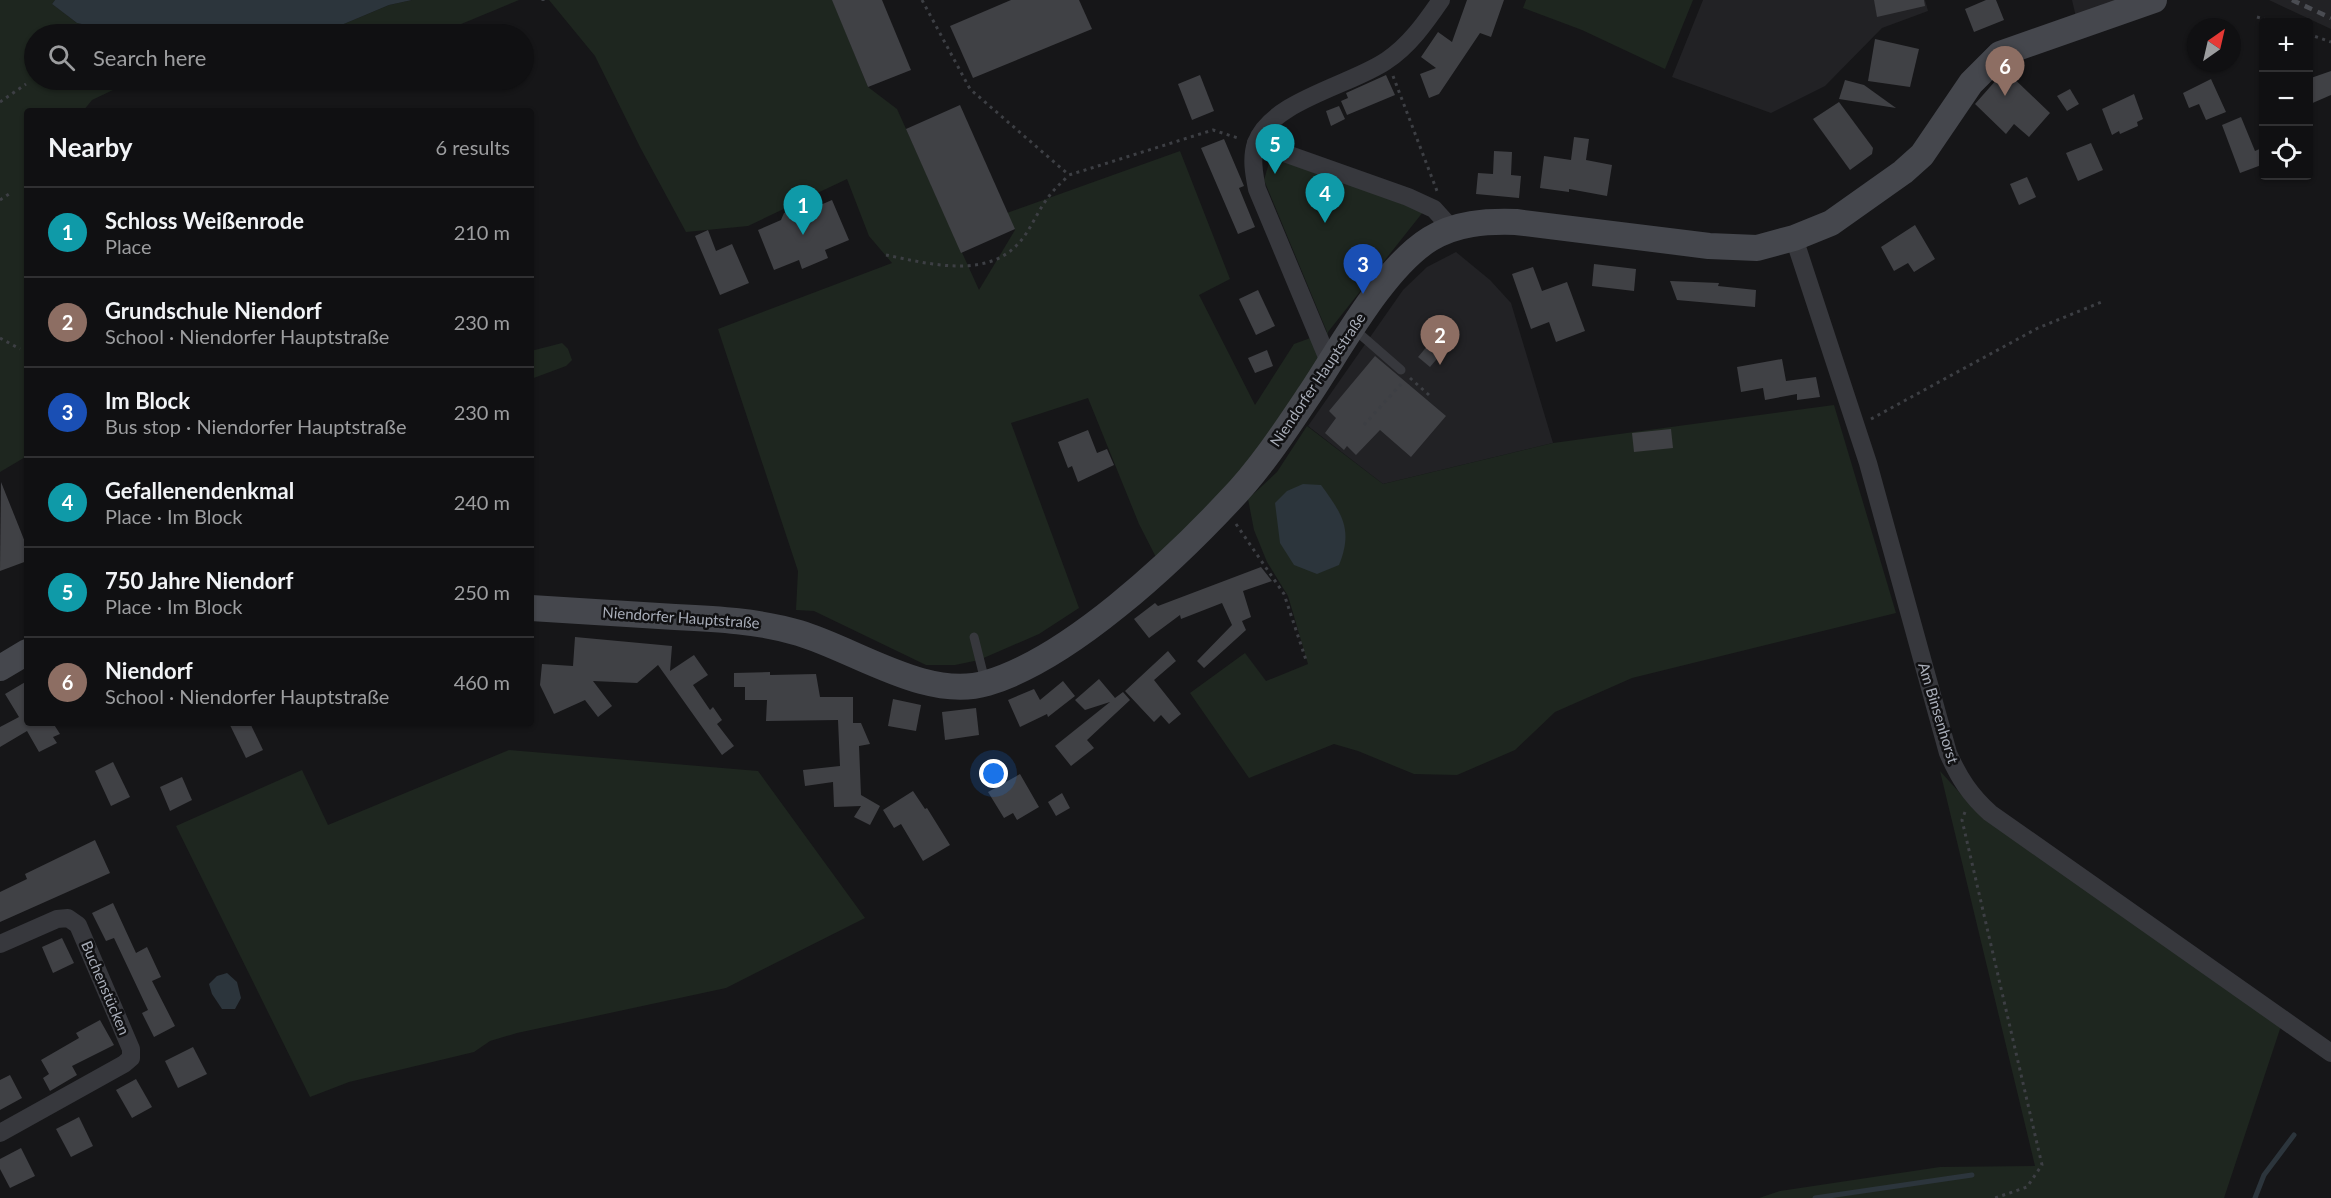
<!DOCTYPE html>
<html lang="en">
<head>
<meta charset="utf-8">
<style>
	:root { --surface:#101012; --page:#1e1e20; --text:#f1f3f6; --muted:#9c9d9f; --line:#303032; --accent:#ea580c }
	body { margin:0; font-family:Lato,sans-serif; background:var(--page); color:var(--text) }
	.controls { position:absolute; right:18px; top:18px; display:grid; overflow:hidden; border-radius:6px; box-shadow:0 2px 4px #0004 }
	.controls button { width:54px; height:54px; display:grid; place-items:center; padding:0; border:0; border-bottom:2px solid var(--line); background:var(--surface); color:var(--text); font:30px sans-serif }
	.compass { position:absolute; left:2187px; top:18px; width:54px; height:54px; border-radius:50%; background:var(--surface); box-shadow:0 2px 4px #0004; rotate:34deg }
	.you { position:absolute; left:994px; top:774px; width:21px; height:21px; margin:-15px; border:4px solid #fff; border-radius:50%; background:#1a73e8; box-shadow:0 0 0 9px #1a73e833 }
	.badge { display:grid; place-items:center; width:39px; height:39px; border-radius:50%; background:var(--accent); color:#fff; font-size:20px; font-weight:700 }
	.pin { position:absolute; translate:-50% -50px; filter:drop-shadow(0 2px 3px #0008) }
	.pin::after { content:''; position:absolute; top:32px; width:21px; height:18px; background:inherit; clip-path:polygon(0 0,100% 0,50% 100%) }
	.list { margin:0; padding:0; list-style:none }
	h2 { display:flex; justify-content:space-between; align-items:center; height:78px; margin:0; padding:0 24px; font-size:26px }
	h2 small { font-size:20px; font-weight:400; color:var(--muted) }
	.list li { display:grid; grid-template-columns:39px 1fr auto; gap:18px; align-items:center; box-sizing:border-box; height:90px; padding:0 24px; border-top:2px solid var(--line) }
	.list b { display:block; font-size:22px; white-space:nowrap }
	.list p { margin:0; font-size:20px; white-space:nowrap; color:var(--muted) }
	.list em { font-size:20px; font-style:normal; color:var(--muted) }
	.icon { flex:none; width:33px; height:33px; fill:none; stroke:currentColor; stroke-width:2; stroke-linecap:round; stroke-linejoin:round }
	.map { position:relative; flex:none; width:2331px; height:1198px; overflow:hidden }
	.search { position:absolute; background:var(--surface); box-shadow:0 2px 4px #0004; left:24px; top:24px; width:510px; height:66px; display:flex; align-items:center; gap:15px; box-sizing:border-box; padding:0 21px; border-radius:33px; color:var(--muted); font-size:22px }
	.panel { position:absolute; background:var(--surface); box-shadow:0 2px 4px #0004; left:24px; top:108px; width:510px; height:618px; border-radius:6px }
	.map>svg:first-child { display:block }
	.built { fill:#222225 }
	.green { fill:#1e261f }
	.water { fill:#2c353c }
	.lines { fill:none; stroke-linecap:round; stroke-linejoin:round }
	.stream { stroke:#2c353c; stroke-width:5 }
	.building { fill:#404145 }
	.path { stroke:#3d3f44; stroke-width:3; stroke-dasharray:3 4.5; stroke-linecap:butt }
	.lane { stroke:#37383d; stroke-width:9 }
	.street { stroke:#37383d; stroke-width:18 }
	.secondary { stroke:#45474d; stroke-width:26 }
	.rail { stroke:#4a4c52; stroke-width:4.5; stroke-dasharray:8 6; stroke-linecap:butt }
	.labels { text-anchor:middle; stroke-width:5; stroke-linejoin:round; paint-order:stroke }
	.street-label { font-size:15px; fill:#a8adb8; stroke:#111113 }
</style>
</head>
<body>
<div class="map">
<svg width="2331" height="1198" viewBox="0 0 2331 1198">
	<rect width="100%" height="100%" fill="#161618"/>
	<g class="built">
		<path d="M 1703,0 L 1925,0 L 1928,11 L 1882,28 L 1825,86 L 1771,113 L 1672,77 Z"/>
		<path d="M 2072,0 L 2117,0 L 2076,17 Z"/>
		<path d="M 2269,0 L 2331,0 L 2331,29 Z"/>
		<path d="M 1456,252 L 1490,280 L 1511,303 L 1553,443 L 1383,484 L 1308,426 L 1403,290 L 1427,267 Z"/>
	</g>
	<g class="green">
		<path d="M 0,0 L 55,0 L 52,4 L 77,23 L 127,34 L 34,34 L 34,80 L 246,80 L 175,87 L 115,89 L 92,100 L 83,111 L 27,111 L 27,456 L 0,472 Z"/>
		<path d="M 412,0 L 519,0 L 437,34 L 320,34 L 389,5 Z"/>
		<path d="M 549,0 L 835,0 L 833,1 L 868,87 L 897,109 L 979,290 L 1015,230 L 1007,213 L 1180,151 L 1230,279 L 1199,295 L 1255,405 L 1294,344 L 1327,332 L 1264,180 L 1269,163 L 1283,158 L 1423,212 L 1328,332 L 1320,368 L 1261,463 L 1161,567 L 1139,524 L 1088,398 L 1011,423 L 1079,608 L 1039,634 L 979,660 L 955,665 L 926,665 L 814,611 L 796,610 L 798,571 L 718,329 L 892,263 L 869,236 L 847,179 L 748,226 L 686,232 L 640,147 L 595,56 Z"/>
		<path d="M 1526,0 L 1693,0 L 1665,69 L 1582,30 L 1523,8 Z"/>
		<path d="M 562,343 L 568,349 L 572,360 L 566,366 L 531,379 L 531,351 Z"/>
		<path d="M 1834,405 L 1896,613 L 1632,678 L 1555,712 L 1515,750 L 1457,775 L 1414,774 L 1358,751 L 1334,744 L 1249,778 L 1190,693 L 1245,653 L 1266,681 L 1308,664 L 1288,596 L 1267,562 L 1254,530 L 1248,499 L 1277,472 L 1307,426 L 1383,484 L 1553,443 Z"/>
		<path d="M 509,750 L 758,771 L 865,918 L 726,988 L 517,1033 L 490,1041 L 474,1052 L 349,1082 L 310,1097 L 176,826 L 302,770 L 328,825 Z"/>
		<path d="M 1940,771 L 1968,802 L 2281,1026 L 2224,1198 L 1759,1198 L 1780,1191 L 1940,1167 L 2035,1166 Z"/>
	</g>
	<g class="water">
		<path d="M 55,0 L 412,0 L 389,5 L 320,34 L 127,34 L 77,23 L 52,4 Z"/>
		<path d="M 1303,484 L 1321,485 C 1343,515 1353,530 1339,565 L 1317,574 L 1294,565 L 1280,543 L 1275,503 L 1287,491 Z"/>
		<path d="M 227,973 L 237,982 L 241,998 L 235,1009 L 222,1009 L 212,994 L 209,984 L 217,976 Z"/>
	</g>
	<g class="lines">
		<g class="stream">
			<path d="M 1815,1198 L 1972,1175"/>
			<path d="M 2255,1198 L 2264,1175 L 2294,1135"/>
		</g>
	</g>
	<g class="building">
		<path d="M 832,0 L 882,0 L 911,70 L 868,87 Z"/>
		<path d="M 1011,0 L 1079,0 L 1092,29 L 973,78 L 950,26 Z"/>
		<path d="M 1467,0 L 1504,0 L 1491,37 L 1480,33 L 1439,94 L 1429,98 L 1420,74 L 1436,68 L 1421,57 L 1438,32 L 1452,42 Z"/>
		<path d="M 1874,0 L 1924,0 L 1925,6 L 1877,17 Z"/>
		<path d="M 1986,0 L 1996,0 L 2004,20 L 1974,32 L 1965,9 Z"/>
		<path d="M 1875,39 L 1919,49 L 1910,87 L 1868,81 Z"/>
		<path d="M 2005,70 L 2050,113 L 2029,137 L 2014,124 L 2006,134 L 1975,104 Z"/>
		<path d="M 2331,71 L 2331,95 L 2308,105 L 2308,79 Z"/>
		<path d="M 1200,75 L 1214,111 L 1192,120 L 1178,84 Z"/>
		<path d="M 1386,75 L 1395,95 L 1347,115 L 1341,101 L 1348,98 L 1346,93 Z"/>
		<path d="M 2211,79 L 2226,112 L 2206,120 L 2199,104 L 2189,108 L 2183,93 Z"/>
		<path d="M 1845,80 L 1864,85 L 1896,108 L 1839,99 Z"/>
		<path d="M 2070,89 L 2079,104 L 2067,111 L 2057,96 Z"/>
		<path d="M 2134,94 L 2143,119 L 2137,122 L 2138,126 L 2120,134 L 2119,131 L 2112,135 L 2102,109 Z"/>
		<path d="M 1839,102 L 1873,148 L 1872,154 L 1850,170 L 1813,119 Z"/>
		<path d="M 960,105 L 1015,229 L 961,253 L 906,129 Z"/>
		<path d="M 1339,106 L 1345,119 L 1331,126 L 1326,111 Z"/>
		<path d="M 2241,117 L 2255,151 L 2264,147 L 2264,164 L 2240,173 L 2222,125 Z"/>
		<path d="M 1574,137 L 1589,139 L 1586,160 L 1612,165 L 1607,196 L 1569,189 L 1569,192 L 1540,188 L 1544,156 L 1571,160 Z"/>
		<path d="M 1224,139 L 1244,186 L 1239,188 L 1255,227 L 1238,234 L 1201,148 Z"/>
		<path d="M 2091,143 L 2103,170 L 2078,181 L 2066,153 Z"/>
		<path d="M 1494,151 L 1512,152 L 1511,175 L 1521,176 L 1519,198 L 1476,194 L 1478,173 L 1493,174 Z"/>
		<path d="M 2027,177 L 2036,197 L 2019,205 L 2010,184 Z"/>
		<path d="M 832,200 L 849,240 L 825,250 L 828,258 L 802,269 L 799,260 L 774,270 L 758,230 L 781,220 L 784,213 L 804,205 L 811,209 Z"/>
		<path d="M 1915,225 L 1935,259 L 1914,272 L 1908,263 L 1894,271 L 1881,247 Z"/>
		<path d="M 708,230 L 716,251 L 732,244 L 749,283 L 720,295 L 695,236 Z"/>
		<path d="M 1594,264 L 1636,269 L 1634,291 L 1592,286 Z"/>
		<path d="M 1533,267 L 1542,291 L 1567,282 L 1585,331 L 1556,342 L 1549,322 L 1531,329 L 1512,274 Z"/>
		<path d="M 1670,281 L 1719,283 L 1718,286 L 1756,290 L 1755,307 L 1677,300 Z"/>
		<path d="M 1258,290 L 1275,326 L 1256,335 L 1239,299 Z"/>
		<path d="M 1429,344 L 1441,354 L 1430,367 L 1418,357 Z"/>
		<path d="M 1267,350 L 1273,366 L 1255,373 L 1248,358 Z"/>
		<path d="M 1375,356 L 1446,416 L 1411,457 L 1380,430 L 1356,455 L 1347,446 L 1344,450 L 1325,433 L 1336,418 L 1329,411 Z"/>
		<path d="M 1782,359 L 1786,381 L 1816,377 L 1820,397 L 1797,400 L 1797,394 L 1765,400 L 1763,388 L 1741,392 L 1737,367 Z"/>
		<path d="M 1671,429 L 1673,448 L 1634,452 L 1632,433 Z"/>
		<path d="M 1088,430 L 1097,453 L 1107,449 L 1114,465 L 1078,482 L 1072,466 L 1068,468 L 1058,442 Z"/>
		<path d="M 1,482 L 27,547 L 27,561 L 0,571 Z"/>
		<path d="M 1261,567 L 1272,581 L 1243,591 L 1251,617 L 1242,621 L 1246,630 L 1204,668 L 1197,661 L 1232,625 L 1222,603 L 1181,619 L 1180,615 L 1149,638 L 1134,619 L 1155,603 L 1158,606 Z"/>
		<path d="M 575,637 L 672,646 L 670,671 L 694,655 L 708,675 L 693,685 L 710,710 L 713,707 L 722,720 L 717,724 L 734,746 L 722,755 L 658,665 L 637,683 L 593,681 L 612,706 L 598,717 L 585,700 L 554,714 L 540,685 L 542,664 L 573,666 Z"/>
		<path d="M 1168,651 L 1176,661 L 1154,680 L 1181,714 L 1169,724 L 1161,715 L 1154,722 L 1125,691 Z"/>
		<path d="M 770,672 L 770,675 L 816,674 L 820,697 L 853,697 L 853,723 L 861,723 L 870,744 L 859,746 L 861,795 L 880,806 L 870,825 L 854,817 L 861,806 L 834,807 L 833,782 L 805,786 L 803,770 L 840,766 L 838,720 L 766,721 L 767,700 L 745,700 L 745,687 L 734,687 L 734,673 Z"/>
		<path d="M 1099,679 L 1115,698 L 1123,692 L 1130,700 L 1087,740 L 1094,748 L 1071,766 L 1055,746 L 1110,702 L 1085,710 L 1075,700 Z"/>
		<path d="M 27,681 L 27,723 L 53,723 L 60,734 L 53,737 L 57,743 L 39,752 L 27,731 L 0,747 L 0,727 L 19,717 L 5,694 Z"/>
		<path d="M 1063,681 L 1075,696 L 1048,717 L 1047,714 L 1020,727 L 1008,700 L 1034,689 L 1040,700 Z"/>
		<path d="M 893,699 L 921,705 L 916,731 L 888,726 Z"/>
		<path d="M 976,708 L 979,735 L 945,740 L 942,712 Z"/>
		<path d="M 229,723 L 250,723 L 263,750 L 246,758 Z"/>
		<path d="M 113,762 L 130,797 L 111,806 L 95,771 Z"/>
		<path d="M 1020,774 L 1039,807 L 1017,820 L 1013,813 L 1004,818 L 988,792 Z"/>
		<path d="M 182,777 L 192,800 L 170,811 L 160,787 Z"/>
		<path d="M 913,791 L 925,809 L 927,808 L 950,845 L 923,861 L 901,824 L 894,828 L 883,810 Z"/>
		<path d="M 1062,793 L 1070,808 L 1056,816 L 1048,802 Z"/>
		<path d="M 95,840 L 110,873 L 0,922 L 0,892 L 27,879 L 25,874 Z"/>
		<path d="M 113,903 L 136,953 L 147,947 L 161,977 L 152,981 L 175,1026 L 154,1037 L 142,1013 L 148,1010 L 114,938 L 106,941 L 92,913 Z"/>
		<path d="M 62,938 L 74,963 L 53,973 L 42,947 Z"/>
		<path d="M 100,1020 L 114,1045 L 72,1066 L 77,1075 L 50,1091 L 43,1078 L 49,1074 L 41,1060 L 79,1038 L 76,1033 Z"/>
		<path d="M 193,1047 L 207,1074 L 178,1088 L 165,1061 Z"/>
		<path d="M 10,1075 L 22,1098 L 0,1110 L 0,1080 Z"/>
		<path d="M 136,1079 L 152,1107 L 132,1118 L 116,1090 Z"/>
		<path d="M 79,1117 L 93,1146 L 71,1157 L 56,1129 Z"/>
		<path d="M 21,1148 L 35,1176 L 10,1188 L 0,1169 L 0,1159 Z"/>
	</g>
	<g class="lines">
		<g class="path">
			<path d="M 922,0 L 970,89 L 1069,175 L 1213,130 L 1241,139"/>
			<path d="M 543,1 L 543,0"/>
			<path d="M 2257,17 L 2273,22"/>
			<path d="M 2308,34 L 2331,42"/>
			<path d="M 1393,76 L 1437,191"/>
			<path d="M 0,102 L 26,84"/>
			<path d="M 0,200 L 9,194"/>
			<path d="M 886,255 C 930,264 991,281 1023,238 C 1032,226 1038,211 1047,199 C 1053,190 1061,183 1069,175"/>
			<path d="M 0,338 L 20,349"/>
			<path d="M 1410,378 L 1429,395"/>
			<path d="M 1871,419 L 2038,328 L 2104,301"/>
			<path d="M 1364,425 L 1401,384"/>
			<path d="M 1236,524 L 1284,594 L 1306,660"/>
			<path d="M 1965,812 L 1962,820 L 2042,1165 L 2027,1187 L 1995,1198"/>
		</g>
		<g class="lane">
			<path d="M 1354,329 L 1401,370"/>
			<path d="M 974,637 L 985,681"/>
		</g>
		<g class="street">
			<path d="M 1256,143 L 1408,197 L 1434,209 L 1452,229"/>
			<path d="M 1794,238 L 1868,463 L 1948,753 C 1959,778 1970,795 1990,813 L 2331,1053"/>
			<path d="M 1330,364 L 1257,189 C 1254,174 1251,158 1256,143 C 1271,101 1351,85 1386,61 C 1409,46 1426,22 1441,0"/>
			<path d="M 0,944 L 57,919 L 68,918 L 78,925 L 131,1049 L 131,1058 L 124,1064 L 0,1133"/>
		</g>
		<g class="secondary">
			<path d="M 531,608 C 579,611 627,614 675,617 C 717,619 759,621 799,633 C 856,650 927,701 987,683 C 1069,659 1172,562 1230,500 C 1260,469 1285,431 1309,395 C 1340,349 1383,268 1430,239 C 1456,223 1486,221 1516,222 L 1709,246 L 1757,248 L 1794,238 L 1831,223 L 1903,172 L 1922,155 L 1971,83 L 2000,54 L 2154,0"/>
			<path d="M 0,668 L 27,652"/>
		</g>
		<path class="rail" d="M 2292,0 L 2331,18"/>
	</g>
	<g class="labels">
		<g class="street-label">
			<text transform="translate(1318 380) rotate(-56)" y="5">Niendorfer Hauptstraße</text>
			<text transform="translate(681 618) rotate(4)" y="5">Niendorfer Hauptstraße</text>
			<text transform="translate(1938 713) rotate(73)" y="5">Am Binsenhorst</text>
			<text transform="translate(105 988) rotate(67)" y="5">Buchenstücken</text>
		</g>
	</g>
</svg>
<div class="controls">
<button>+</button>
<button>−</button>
<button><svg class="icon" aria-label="locate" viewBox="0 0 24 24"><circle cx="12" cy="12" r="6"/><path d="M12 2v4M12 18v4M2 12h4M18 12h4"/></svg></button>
</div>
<svg class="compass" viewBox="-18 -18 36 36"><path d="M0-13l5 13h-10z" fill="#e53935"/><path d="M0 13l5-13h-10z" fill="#9c9d9f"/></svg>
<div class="you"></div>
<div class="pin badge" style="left:803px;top:235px;background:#0f9aa8">1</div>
<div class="pin badge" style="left:1440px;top:365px;background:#8d6e63">2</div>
<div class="pin badge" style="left:1363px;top:294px;background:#1a4fb4">3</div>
<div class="pin badge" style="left:1325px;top:223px;background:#0f9aa8">4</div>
<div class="pin badge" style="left:1275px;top:174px;background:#0f9aa8">5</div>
<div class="pin badge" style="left:2005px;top:96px;background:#8d6e63">6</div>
<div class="search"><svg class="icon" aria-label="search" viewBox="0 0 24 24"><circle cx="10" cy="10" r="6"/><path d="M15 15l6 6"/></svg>Search here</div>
<section class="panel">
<h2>Nearby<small>6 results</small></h2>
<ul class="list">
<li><span class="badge" style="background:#0f9aa8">1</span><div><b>Schloss Weißenrode</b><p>Place</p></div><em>210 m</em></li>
<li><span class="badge" style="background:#8d6e63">2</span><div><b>Grundschule Niendorf</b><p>School · Niendorfer Hauptstraße</p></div><em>230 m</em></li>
<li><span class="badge" style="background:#1a4fb4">3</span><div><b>Im Block</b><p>Bus stop · Niendorfer Hauptstraße</p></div><em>230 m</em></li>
<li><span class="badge" style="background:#0f9aa8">4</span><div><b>Gefallenendenkmal</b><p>Place · Im Block</p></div><em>240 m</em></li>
<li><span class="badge" style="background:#0f9aa8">5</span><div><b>750 Jahre Niendorf</b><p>Place · Im Block</p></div><em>250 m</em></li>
<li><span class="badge" style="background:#8d6e63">6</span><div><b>Niendorf</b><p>School · Niendorfer Hauptstraße</p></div><em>460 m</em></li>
</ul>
</section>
</div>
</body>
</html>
